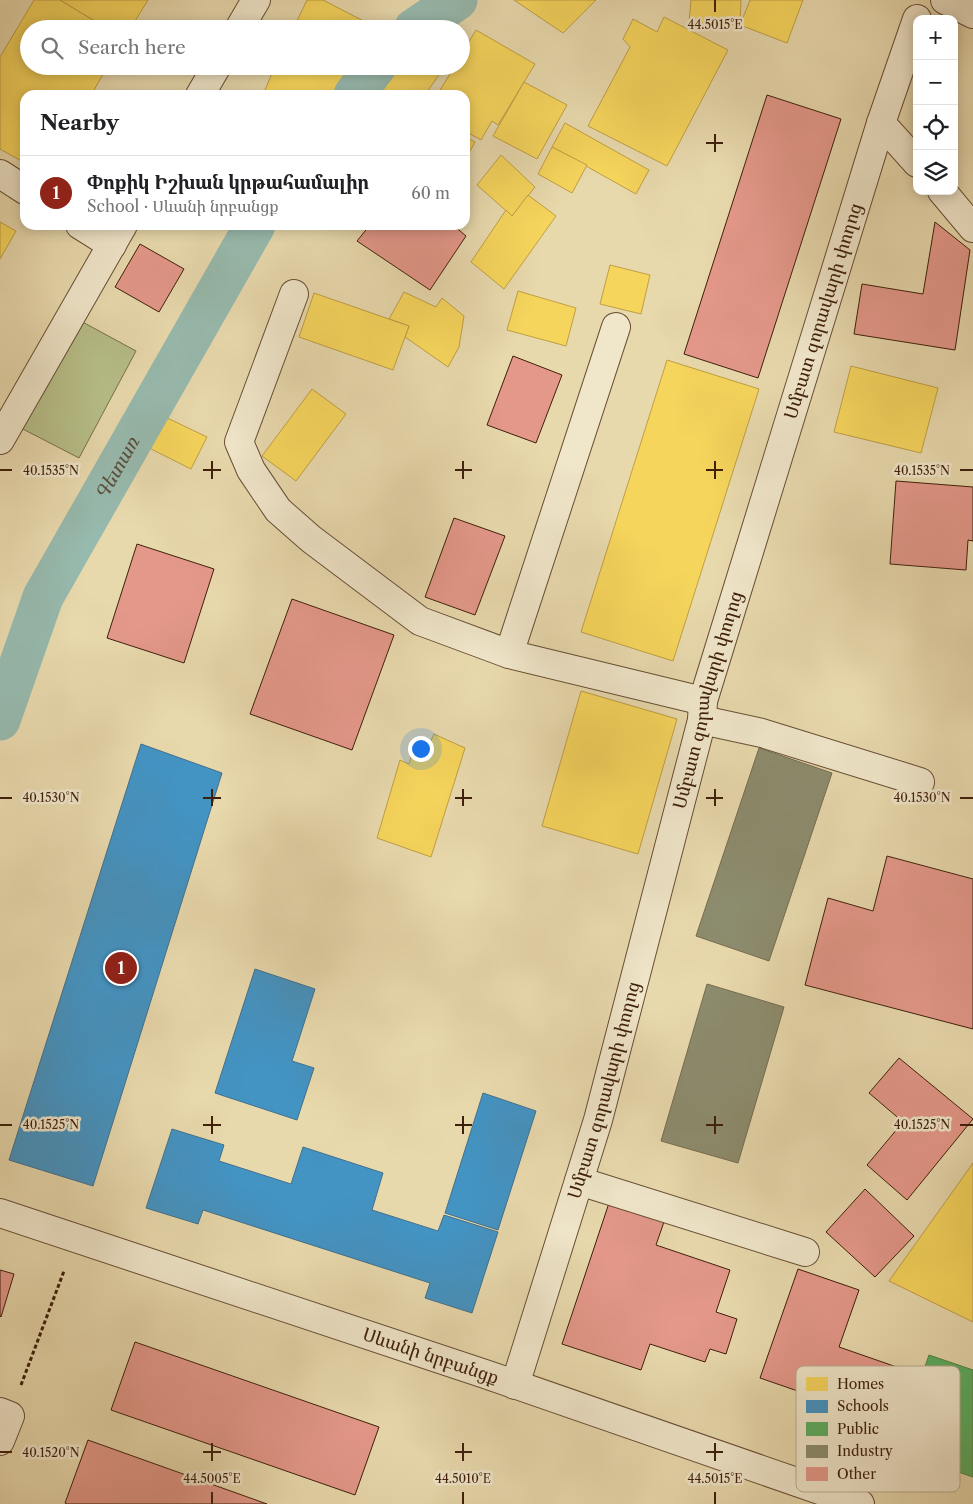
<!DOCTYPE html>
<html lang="en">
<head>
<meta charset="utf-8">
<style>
	:root { --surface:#fff; --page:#f6f6f6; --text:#202124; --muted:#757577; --line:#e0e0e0; --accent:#8f2418 }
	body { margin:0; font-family:"Libre Caslon Text","Noto Serif Armenian",serif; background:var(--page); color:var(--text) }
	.controls { position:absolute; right:15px; top:15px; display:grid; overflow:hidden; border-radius:10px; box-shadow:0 2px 12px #0003 }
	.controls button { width:45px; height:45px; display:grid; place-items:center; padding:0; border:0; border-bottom:1px solid var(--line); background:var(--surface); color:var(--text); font:25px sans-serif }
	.you { position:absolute; left:420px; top:748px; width:18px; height:18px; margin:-12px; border:4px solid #fff; border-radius:50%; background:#1a73e8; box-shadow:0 0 0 8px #1a73e833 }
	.badge { display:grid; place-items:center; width:32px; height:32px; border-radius:50%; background:var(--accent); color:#fff; font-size:16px; font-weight:700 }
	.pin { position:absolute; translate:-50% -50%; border:2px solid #fff; box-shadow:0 1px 5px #0006 }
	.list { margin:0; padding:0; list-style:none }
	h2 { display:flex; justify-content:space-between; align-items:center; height:65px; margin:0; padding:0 20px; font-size:21px }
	h2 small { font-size:16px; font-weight:400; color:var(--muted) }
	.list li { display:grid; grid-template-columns:32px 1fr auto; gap:15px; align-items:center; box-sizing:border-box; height:75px; padding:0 20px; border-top:1px solid var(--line) }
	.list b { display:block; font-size:19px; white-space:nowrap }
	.list p { margin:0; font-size:16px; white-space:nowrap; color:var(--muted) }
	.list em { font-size:16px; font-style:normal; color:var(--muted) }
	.icon { flex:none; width:28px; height:28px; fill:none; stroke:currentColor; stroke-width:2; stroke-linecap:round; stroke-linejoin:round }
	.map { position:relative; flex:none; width:973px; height:1504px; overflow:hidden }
	.search { position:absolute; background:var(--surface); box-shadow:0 2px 12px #0003; left:20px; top:20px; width:450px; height:55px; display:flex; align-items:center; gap:12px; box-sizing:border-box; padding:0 18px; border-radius:28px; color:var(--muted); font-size:19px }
	.panel { position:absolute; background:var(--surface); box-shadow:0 2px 12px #0003; left:20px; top:90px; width:450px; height:140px; border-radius:15px }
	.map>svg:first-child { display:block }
	.green { fill:#b7bf89; stroke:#7a6f4a }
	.homes { fill:#f6d55c; stroke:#bf9e44 }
	.schools { fill:#4393c3; stroke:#42708c }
	.public { fill:#5aae61; stroke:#528347 }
	.industry { fill:#8c8c6e; stroke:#756b50 }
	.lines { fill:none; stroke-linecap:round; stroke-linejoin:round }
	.canal { stroke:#97baae; stroke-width:41 }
	.building { fill:#e4988a; stroke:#3e1f0b }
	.minor-casing { stroke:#684e34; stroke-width:30 }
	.path { stroke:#3e1f0b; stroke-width:3; stroke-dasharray:4 2.5; stroke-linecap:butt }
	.minor { stroke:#f0e6ca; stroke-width:28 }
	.ticks { fill:none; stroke:#3e1f0b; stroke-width:2 }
	.labels { text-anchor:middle; stroke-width:5; stroke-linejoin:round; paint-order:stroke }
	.street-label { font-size:18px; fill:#3e1f0b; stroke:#f0e6ca }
	.water-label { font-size:19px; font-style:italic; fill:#594e3c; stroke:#f0e6ca }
	.key { fill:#f0e6ca; stroke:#bbaa91; stroke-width:1 }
	.key-label { font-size:14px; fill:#3e1f0b }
	.ticks-label { font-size:12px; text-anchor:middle; fill:#3e1f0b; stroke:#f0e6ca; stroke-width:5; stroke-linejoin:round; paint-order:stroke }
</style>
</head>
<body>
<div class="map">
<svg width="973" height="1504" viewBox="0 0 973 1504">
	<rect width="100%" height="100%" fill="#e8d9ad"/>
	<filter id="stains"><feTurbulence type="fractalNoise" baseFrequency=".004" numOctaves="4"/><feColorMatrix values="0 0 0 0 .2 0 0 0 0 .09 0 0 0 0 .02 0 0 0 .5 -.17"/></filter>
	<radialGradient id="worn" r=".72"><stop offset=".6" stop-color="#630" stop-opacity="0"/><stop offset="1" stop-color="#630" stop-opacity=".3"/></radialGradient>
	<path class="green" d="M 77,319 L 136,351 L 79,458 L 19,427 Z"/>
	<g class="homes">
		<path d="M 34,0 L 60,0 L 108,29 L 29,29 L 29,66 L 108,66 L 91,95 L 25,95 L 25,163 L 0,149 L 0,57 Z"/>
		<path d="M 60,0 L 148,0 L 130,29 L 108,29 Z"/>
		<path d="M 307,0 L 323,0 L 379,29 L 293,29 Z"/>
		<path d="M 514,0 L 596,0 L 563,33 Z"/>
		<path d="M 691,0 L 741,0 L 740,25 L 689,22 Z"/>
		<path d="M 750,0 L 803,0 L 787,43 L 740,25 Z"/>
		<path d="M 664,17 L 728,50 L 667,166 L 588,126 L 630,47 L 623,39 L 633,19 L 657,32 Z"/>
		<path d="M 476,30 L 535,64 L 498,125 L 492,121 L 481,140 L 465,131 L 465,95 L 448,95 L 440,90 L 455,66 L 461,66 L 461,55 Z"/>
		<path d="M 275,66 L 358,66 L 337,95 L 263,95 Z"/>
		<path d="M 392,66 L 445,66 L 425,95 L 390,95 L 378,87 Z"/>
		<path d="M 524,82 L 567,105 L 537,159 L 493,136 Z"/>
		<path d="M 565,123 L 649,170 L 636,194 L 552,147 Z"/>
		<path d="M 465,137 L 475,142 L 465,160 Z"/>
		<path d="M 552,147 L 587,165 L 572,193 L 538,174 Z"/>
		<path d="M 501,155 L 535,187 L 512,216 L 477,185 Z"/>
		<path d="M 528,195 L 556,216 L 504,289 L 471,262 L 506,210 L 512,216 Z"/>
		<path d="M 0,222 L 16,231 L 0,259 Z"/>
		<path d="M 610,265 L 650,275 L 641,314 L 600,304 Z"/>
		<path d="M 518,291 L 576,308 L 566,346 L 507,330 Z"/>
		<path d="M 404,292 L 436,307 L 442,298 L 464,316 L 459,347 L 448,367 L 405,337 L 409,326 L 389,319 Z"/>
		<path d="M 314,293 L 409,326 L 393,370 L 299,337 Z"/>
		<path d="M 667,360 L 759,389 L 673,661 L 581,632 Z"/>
		<path d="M 851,366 L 938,388 L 921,453 L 834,432 Z"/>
		<path d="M 312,389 L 346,414 L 296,481 L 262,456 Z"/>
		<path d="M 163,416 L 207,437 L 191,469 L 147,447 Z"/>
		<path d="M 581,691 L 677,719 L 638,854 L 542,826 Z"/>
		<path d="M 434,734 L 465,748 L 431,857 L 377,838 L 400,760 L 409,764 L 415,743 L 428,747 Z"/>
		<path d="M 973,1163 L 973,1322 L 889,1281 Z"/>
	</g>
	<g class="schools">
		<path d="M 141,744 L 222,773 L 93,1186 L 9,1160 Z"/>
		<path d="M 255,969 L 315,989 L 292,1061 L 314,1068 L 297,1120 L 215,1093 Z"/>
		<path d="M 483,1093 L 536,1111 L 498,1230 L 445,1213 Z"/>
		<path d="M 172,1129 L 224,1145 L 219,1161 L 291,1184 L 303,1147 L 383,1173 L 372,1210 L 438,1231 L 444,1215 L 498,1232 L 472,1313 L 425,1298 L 430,1283 L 203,1210 L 198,1224 L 146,1208 Z"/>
	</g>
	<path class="public" d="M 929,1355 L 973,1370 L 973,1477 L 896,1451 Z"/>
	<g class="industry">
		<path d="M 759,748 L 832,773 L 769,961 L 696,936 Z"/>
		<path d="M 707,984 L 784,1007 L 738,1163 L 661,1141 Z"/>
	</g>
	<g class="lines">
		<g class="canal">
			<path d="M 414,29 L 457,0"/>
			<path d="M 354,95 L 376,66"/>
			<path id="s1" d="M 0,720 L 43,597 L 255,225"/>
		</g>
	</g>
	<g class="building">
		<path d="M 767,95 L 841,119 L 758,378 L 684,354 Z"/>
		<path d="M 935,222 L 970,250 L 955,350 L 854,334 L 862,284 L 923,294 Z"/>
		<path d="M 370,225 L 453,225 L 466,236 L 430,290 L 357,241 Z"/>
		<path d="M 140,244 L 184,269 L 159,312 L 115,287 Z"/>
		<path d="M 513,356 L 562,375 L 536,443 L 487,425 Z"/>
		<path d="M 896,481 L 973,487 L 973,541 L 968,540 L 966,570 L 890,564 Z"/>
		<path d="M 454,518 L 505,536 L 475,615 L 425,597 Z"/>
		<path d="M 137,544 L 214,569 L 184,663 L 107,638 Z"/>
		<path d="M 292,599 L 394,635 L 352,750 L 250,714 Z"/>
		<path d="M 887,856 L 973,879 L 973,1029 L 805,985 L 828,898 L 873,911 Z"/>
		<path d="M 899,1058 L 973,1119 L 907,1200 L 867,1165 L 903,1122 L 869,1093 Z"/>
		<path d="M 865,1189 L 914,1236 L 875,1277 L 826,1232 Z"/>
		<path d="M 610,1200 L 665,1219 L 656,1245 L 730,1270 L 716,1312 L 737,1319 L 726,1354 L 710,1349 L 705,1362 L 650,1344 L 641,1370 L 562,1344 Z"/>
		<path d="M 798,1269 L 859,1290 L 839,1347 L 914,1373 L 896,1425 L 760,1378 Z"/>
		<path d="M 0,1270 L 14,1274 L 1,1317 L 0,1316 Z"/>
		<path d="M 135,1342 L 379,1427 L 355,1495 L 111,1410 Z"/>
		<path d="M 88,1440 L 267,1504 L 67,1504 L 65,1503 Z"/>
	</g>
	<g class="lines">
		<defs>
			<g id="minor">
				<path d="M 945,0 L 973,14"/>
				<path d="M 239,29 L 256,0"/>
				<path d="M 200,95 L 217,66"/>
				<path d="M 881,123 L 917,163"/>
				<path d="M 0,174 L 25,190"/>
				<path d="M 942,191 L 973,228"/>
				<path d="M 80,225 L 112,245"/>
				<path d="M 294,294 L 239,442 L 251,470 L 278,510 L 311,539 L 420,621 L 509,654 L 703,701"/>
				<path d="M 0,440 L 123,225"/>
				<path d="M 509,654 L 616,327"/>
				<path d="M 702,720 L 762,733 L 920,782"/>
				<path d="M 579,1181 L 805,1252"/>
				<path id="s2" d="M 0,1213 L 485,1374 L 860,1504"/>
				<path id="s3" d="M 515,1385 L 598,1120 L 702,720 L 703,701 L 881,123 L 917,19"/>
				<path d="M 0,1412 L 10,1416 L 0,1441"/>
			</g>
		</defs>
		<use href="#minor" class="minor-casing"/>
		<path class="path" d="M 21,1385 L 64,1271"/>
		<use href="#minor" class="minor"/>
	</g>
	<path class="ticks" d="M 715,0 L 715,12M 715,134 L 715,152M 706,143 L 723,143M 212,461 L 212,479M 463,461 L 463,479M 715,461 L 715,479M 0,470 L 12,470M 203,470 L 221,470M 455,470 L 472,470M 706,470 L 723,470M 960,470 L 973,470M 212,789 L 212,806M 463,789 L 463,806M 715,789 L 715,806M 0,798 L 12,798M 203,798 L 221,798M 455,798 L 472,798M 706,798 L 723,798M 960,798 L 973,798M 212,1116 L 212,1134M 463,1116 L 463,1134M 715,1116 L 715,1134M 0,1125 L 12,1125M 203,1125 L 221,1125M 455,1125 L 472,1125M 706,1125 L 723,1125M 960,1125 L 973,1125M 212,1443 L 212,1461M 463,1443 L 463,1461M 715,1443 L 715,1461M 0,1452 L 12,1452M 203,1452 L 221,1452M 455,1452 L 472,1452M 706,1452 L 723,1452M 212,1492 L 212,1504M 463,1492 L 463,1504M 715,1492 L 715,1504"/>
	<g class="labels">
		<g class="street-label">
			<text dy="6" stroke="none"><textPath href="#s3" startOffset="1118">Սմբատ զորավարի փողոց</textPath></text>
			<text dy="6" stroke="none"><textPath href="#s3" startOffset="712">Սմբատ զորավարի փողոց</textPath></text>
			<text dy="6" stroke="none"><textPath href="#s3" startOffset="308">Սմբատ զորավարի փողոց</textPath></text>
			<text dy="6" stroke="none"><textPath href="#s2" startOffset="454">Սևանի նրբանցք</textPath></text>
		</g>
		<g class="water-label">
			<text dy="7" stroke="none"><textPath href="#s1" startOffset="279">Գետառ</textPath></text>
		</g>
	</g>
	<rect x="796" y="1366" width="164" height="126" rx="8" class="key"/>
	<rect x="806" y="1377" width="22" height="14" fill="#f6d55c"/>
	<rect x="806" y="1400" width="22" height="13" fill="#4393c3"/>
	<rect x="806" y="1422" width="22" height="14" fill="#5aae61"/>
	<rect x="806" y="1445" width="22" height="13" fill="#8c8c6e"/>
	<rect x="806" y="1467" width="22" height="14" fill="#e4988a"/>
	<g class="key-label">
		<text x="837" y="1389">Homes</text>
		<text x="837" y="1411">Schools</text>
		<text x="837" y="1434">Public</text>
		<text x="837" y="1456">Industry</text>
		<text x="837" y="1479">Other</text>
	</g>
	<g class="ticks-label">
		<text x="715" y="29">44.5015°E</text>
		<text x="51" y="475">40.1535°N</text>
		<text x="922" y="475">40.1535°N</text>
		<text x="51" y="802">40.1530°N</text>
		<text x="922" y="802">40.1530°N</text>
		<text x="51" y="1129">40.1525°N</text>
		<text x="922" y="1129">40.1525°N</text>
		<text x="51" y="1457">40.1520°N</text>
		<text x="212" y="1483">44.5005°E</text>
		<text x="463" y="1483">44.5010°E</text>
		<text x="715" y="1483">44.5015°E</text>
	</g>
	<rect width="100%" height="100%" filter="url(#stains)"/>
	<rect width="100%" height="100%" fill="url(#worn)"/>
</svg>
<div class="controls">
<button>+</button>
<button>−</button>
<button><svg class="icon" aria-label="locate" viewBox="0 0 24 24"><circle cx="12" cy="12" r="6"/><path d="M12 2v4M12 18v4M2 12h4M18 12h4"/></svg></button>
<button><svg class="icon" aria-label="layers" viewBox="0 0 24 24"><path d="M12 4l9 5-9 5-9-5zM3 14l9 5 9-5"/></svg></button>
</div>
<div class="you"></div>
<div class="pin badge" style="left:121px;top:968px">1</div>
<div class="search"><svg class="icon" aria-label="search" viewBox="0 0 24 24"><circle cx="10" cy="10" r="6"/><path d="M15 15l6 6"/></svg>Search here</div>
<section class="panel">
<h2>Nearby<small></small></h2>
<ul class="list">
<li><span class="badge">1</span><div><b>Փոքիկ Իշխան կրթահամալիր</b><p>School · Սևանի նրբանցք</p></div><em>60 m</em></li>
</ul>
</section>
</div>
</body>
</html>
